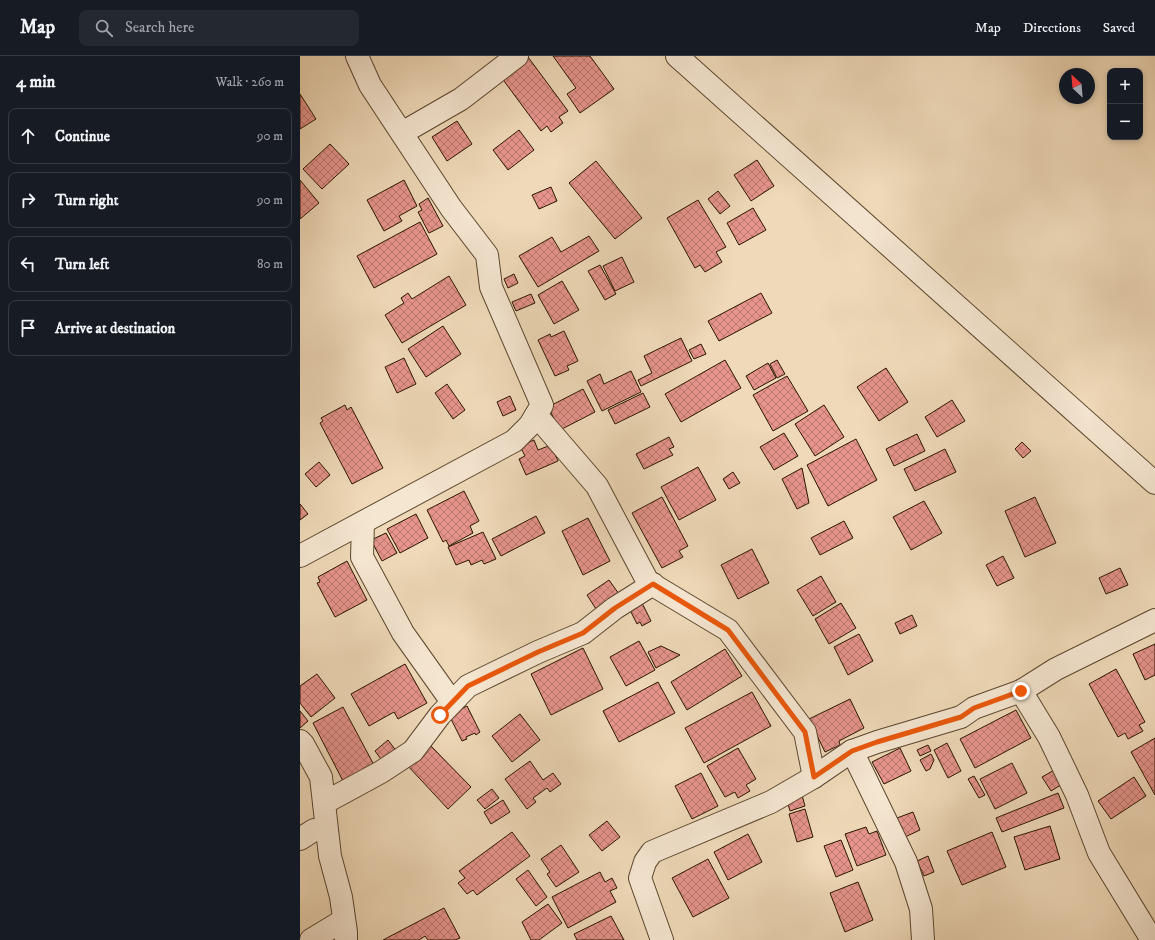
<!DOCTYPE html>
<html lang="en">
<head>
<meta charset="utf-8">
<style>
	:root { --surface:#171b24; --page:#242831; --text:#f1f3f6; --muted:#9ea1a6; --line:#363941 }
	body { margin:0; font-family:"IM FELL DW Pica",serif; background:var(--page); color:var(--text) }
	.controls { position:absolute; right:12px; top:12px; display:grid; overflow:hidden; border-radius:8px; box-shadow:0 2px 6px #0003 }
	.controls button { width:36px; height:36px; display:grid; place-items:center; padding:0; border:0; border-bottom:1px solid var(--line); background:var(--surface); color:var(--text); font:20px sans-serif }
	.compass { position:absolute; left:759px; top:12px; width:36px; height:36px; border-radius:50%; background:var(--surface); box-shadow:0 2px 6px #0003; rotate:334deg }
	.stop { position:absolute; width:12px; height:12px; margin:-9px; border:3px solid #ea580c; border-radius:50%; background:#fff }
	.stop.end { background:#ea580c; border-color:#fff; box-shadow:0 1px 4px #0008 }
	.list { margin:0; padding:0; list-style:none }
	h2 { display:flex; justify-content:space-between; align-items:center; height:52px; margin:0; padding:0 16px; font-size:17px }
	h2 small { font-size:13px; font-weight:400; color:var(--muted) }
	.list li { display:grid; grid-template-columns:26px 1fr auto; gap:12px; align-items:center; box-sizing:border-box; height:56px; margin:0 8px 8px; padding:0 8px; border:1px solid var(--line); border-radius:8px }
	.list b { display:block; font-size:15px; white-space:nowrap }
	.list em { font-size:13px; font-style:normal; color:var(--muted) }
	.icon { flex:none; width:22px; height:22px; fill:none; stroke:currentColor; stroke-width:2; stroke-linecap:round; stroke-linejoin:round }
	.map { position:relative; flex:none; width:855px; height:884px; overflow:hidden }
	header { display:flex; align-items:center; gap:24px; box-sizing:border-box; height:56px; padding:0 20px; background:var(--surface); border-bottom:1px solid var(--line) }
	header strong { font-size:19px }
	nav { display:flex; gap:22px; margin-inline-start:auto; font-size:14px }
	.search { width:280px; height:36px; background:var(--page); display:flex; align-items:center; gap:10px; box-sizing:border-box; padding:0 14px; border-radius:8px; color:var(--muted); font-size:15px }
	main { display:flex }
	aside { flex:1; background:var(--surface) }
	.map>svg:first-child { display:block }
	.building { fill:url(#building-cross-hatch); stroke:#2a1500 }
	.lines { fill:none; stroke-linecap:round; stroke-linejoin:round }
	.minor-casing { stroke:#5b462e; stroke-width:24 }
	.minor { stroke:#f5e6d1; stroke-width:22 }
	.route { stroke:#ea580c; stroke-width:5 }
</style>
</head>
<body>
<header>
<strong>Map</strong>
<div class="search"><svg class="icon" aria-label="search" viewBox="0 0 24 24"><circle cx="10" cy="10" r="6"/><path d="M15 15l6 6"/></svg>Search here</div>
<nav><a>Map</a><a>Directions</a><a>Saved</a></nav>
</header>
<main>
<aside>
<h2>4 min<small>Walk · 260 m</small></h2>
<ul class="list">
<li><svg class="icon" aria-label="ahead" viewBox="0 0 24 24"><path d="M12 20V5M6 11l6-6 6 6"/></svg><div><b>Continue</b></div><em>90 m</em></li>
<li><svg class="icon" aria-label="right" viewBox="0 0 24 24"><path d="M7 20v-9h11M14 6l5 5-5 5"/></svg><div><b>Turn right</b></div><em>90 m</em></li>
<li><svg class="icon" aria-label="left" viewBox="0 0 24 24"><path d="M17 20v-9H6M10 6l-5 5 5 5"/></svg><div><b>Turn left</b></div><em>80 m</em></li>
<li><svg class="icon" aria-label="arrive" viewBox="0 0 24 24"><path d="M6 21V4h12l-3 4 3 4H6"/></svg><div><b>Arrive at destination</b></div></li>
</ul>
</aside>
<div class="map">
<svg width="855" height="884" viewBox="0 0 855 884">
	<defs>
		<pattern id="building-cross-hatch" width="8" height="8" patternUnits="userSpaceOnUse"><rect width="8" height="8" fill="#e6948c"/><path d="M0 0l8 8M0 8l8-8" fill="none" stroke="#bb7870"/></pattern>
	</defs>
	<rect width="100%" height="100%" fill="#efd9b8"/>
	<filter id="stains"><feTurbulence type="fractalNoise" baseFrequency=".005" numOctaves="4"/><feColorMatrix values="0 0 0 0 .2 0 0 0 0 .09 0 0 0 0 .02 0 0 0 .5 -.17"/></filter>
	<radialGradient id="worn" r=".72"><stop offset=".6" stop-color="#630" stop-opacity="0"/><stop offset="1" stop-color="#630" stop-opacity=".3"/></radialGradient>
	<g class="building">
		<path d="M 253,0 L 290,0 L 314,33 L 280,57 L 267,38 L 276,32 Z"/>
		<path d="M 228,1 L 268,55 L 259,61 L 263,67 L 251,76 L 247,70 L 241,75 L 201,21 Z"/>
		<path d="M 0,38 L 16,63 L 0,73 Z"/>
		<path d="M 157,65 L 172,88 L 147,105 L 132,81 Z"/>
		<path d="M 219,74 L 234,94 L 208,114 L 193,94 Z"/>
		<path d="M 30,88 L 49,108 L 22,133 L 3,113 Z"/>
		<path d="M 457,104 L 474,130 L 451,145 L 434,119 Z"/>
		<path d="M 296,105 L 342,162 L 315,183 L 269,127 Z"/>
		<path d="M 0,124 L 19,147 L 0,163 Z"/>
		<path d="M 104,124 L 117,150 L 99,160 L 102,165 L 84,175 L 67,144 Z"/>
		<path d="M 251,131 L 257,145 L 239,153 L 232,139 Z"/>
		<path d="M 418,135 L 430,150 L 420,158 L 408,143 Z"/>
		<path d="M 128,142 L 143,170 L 129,177 L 118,156 L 122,154 L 119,148 Z"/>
		<path d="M 398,144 L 426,191 L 416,196 L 422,206 L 405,216 L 400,209 L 395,212 L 367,162 Z"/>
		<path d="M 453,152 L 466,174 L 439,189 L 427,167 Z"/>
		<path d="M 120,166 L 137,198 L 74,232 L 57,200 Z"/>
		<path d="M 289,180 L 299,195 L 238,231 L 219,200 L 252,181 L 261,196 Z"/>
		<path d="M 322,201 L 334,226 L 315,235 L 303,210 Z"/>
		<path d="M 300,209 L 316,238 L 305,244 L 288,215 Z"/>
		<path d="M 214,218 L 218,227 L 208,232 L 204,223 Z"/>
		<path d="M 149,220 L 166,249 L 102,287 L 85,259 L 104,247 L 101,242 L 108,237 L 112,243 Z"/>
		<path d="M 262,225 L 279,254 L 254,268 L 238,239 Z"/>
		<path d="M 461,237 L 472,257 L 419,285 L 408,265 Z"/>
		<path d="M 231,238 L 235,247 L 216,255 L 212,246 Z"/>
		<path d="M 143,270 L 161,298 L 126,321 L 108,293 Z"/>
		<path d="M 264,275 L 278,305 L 267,310 L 269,314 L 255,320 L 238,284 L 250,278 L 251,281 Z"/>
		<path d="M 381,282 L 392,305 L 341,330 L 338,324 L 352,317 L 344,300 Z"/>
		<path d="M 401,288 L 406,298 L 394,303 L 389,294 Z"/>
		<path d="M 104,302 L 116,328 L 97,337 L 85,311 Z"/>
		<path d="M 425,304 L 441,332 L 381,366 L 365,338 Z"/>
		<path d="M 477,304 L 485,318 L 477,322 L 470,308 Z"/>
		<path d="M 468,307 L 476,322 L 454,334 L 446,320 Z"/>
		<path d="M 586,312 L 608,346 L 579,365 L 557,331 Z"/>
		<path d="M 331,315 L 341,336 L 302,355 L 287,325 L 300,318 L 304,328 Z"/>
		<path d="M 487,320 L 508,355 L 473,375 L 453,339 Z"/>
		<path d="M 147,328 L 165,354 L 153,363 L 135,337 Z"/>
		<path d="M 283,333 L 295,356 L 260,374 L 248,351 Z"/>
		<path d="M 343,337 L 350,351 L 315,368 L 308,354 Z"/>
		<path d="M 210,340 L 216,354 L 203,360 L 197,346 Z"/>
		<path d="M 652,344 L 665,365 L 637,381 L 625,361 Z"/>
		<path d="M 45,349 L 47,354 L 51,351 L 83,412 L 52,428 L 20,367 L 23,365 L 21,362 Z"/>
		<path d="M 524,349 L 544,381 L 515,400 L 495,368 Z"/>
		<path d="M 484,377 L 498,400 L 474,414 L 460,391 Z"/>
		<path d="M 617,378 L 625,395 L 594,410 L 586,393 Z"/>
		<path d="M 369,381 L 374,391 L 369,393 L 373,399 L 344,413 L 336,398 Z"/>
		<path d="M 556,383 L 577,424 L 528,450 L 507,409 Z"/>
		<path d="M 234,384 L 238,394 L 251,389 L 258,405 L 226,419 L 219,403 L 225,400 L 220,390 Z"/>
		<path d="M 722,386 L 731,395 L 723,402 L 715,393 Z"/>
		<path d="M 645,393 L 656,416 L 615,435 L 604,413 Z"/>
		<path d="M 19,406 L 30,419 L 16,431 L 5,418 Z"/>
		<path d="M 398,411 L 416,444 L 379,464 L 361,431 Z"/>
		<path d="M 502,412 L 509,447 L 497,453 L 482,423 Z"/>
		<path d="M 433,416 L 440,427 L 429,433 L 423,423 Z"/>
		<path d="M 164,435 L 179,465 L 170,470 L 173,477 L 149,490 L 146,484 L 143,486 L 127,454 Z"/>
		<path d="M 362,441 L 388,490 L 379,495 L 383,501 L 362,512 L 332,457 Z"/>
		<path d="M 735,441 L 756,487 L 725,501 L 705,455 Z"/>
		<path d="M 624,445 L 642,477 L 611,494 L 593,461 Z"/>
		<path d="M 0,448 L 8,458 L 0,464 Z"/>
		<path d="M 116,458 L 128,482 L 100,497 L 87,473 Z"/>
		<path d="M 236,460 L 245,477 L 201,500 L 192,483 Z"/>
		<path d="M 288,462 L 310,505 L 283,519 L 262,475 Z"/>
		<path d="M 544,465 L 553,482 L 520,499 L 511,482 Z"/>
		<path d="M 183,476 L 196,503 L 184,508 L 182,504 L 171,509 L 169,504 L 156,509 L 148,491 Z"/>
		<path d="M 86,477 L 97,497 L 82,505 L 71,484 Z"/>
		<path d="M 452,493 L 469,527 L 438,543 L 421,509 Z"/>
		<path d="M 703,500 L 714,522 L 697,530 L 686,509 Z"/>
		<path d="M 47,505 L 67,544 L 35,561 L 17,527 L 20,526 L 18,521 Z"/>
		<path d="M 820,512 L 828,529 L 806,538 L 799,522 Z"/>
		<path d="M 521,520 L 536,546 L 513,560 L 497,534 Z"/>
		<path d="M 309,524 L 319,538 L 296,553 L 287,539 Z"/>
		<path d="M 342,547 L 351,565 L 342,570 L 340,566 L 337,568 L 330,554 Z"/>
		<path d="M 541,547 L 556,572 L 529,588 L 515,563 Z"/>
		<path d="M 612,559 L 617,570 L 600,578 L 595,567 Z"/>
		<path d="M 559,578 L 573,605 L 548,619 L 534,591 Z"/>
		<path d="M 339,585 L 355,614 L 326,630 L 310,601 Z"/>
		<path d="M 855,588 L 855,619 L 845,624 L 833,598 Z"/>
		<path d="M 361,590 L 380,599 L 356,612 L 348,596 Z"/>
		<path d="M 283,592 L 303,633 L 251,659 L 231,618 Z"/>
		<path d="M 425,593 L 442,620 L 387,654 L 371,626 Z"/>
		<path d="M 105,608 L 127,647 L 98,663 L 94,656 L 69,670 L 51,638 Z"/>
		<path d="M 816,613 L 845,666 L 839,669 L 843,675 L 828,683 L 825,677 L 818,681 L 789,628 Z"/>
		<path d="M 17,618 L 35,642 L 11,661 L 0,647 L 0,630 Z"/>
		<path d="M 358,626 L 375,657 L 319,686 L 303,655 Z"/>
		<path d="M 452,636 L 471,670 L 404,707 L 385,672 Z"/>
		<path d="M 550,643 L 564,672 L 539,685 L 540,689 L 525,696 L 509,663 Z"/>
		<path d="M 167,650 L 180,676 L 176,679 L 175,677 L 166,681 L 167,683 L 162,685 L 149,659 Z"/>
		<path d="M 43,651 L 74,709 L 43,725 L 13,667 Z"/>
		<path d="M 716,654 L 731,682 L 675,712 L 660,683 Z"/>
		<path d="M 0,655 L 8,665 L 0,672 Z"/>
		<path d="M 220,658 L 240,684 L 212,706 L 192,680 Z"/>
		<path d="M 855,682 L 855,739 L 831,696 Z"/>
		<path d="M 88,684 L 97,696 L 83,706 L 75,695 Z"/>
		<path d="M 647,687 L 661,715 L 648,722 L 634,694 Z"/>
		<path d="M 129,688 L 171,731 L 148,753 L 107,709 Z"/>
		<path d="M 628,689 L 631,695 L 620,700 L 617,694 Z"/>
		<path d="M 438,692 L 456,723 L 446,729 L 450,735 L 438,742 L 435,736 L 425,741 L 407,710 Z"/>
		<path d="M 600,692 L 611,715 L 584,728 L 572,706 Z"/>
		<path d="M 631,698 L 634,704 L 630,713 L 626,715 L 620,704 Z"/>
		<path d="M 230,705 L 243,724 L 253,717 L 261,728 L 250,736 L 247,732 L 233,742 L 236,746 L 227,753 L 205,723 Z"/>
		<path d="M 712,707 L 727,737 L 695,753 L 680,723 Z"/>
		<path d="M 756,713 L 764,727 L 751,735 L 742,721 Z"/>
		<path d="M 401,717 L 418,750 L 392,763 L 375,730 Z"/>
		<path d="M 674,720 L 685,739 L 679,742 L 668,723 Z"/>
		<path d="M 834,721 L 846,740 L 811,763 L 798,745 Z"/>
		<path d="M 192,733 L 199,742 L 185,753 L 177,744 Z"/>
		<path d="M 758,737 L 764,752 L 702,776 L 696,762 Z"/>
		<path d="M 502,739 L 505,750 L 490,755 L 487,744 Z"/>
		<path d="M 203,744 L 210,756 L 191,768 L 184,756 Z"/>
		<path d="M 505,753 L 513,781 L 497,786 L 489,758 Z"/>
		<path d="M 613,756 L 620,774 L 605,781 L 597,762 Z"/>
		<path d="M 307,765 L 320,781 L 302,795 L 289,779 Z"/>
		<path d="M 750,770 L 760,803 L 725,814 L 714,781 Z"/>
		<path d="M 566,771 L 569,778 L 577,775 L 586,799 L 557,810 L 545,778 Z"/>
		<path d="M 212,776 L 230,800 L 177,839 L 173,834 L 167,838 L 158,827 L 165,822 L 159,815 Z"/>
		<path d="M 692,776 L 706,811 L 662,829 L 647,795 Z"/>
		<path d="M 448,778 L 462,806 L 428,824 L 414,796 Z"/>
		<path d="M 541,784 L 553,814 L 536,821 L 524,790 Z"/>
		<path d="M 261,789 L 279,816 L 256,831 L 247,818 L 250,816 L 241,803 Z"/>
		<path d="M 628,800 L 634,816 L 624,820 L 617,805 Z"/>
		<path d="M 408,803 L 429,842 L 393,861 L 372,822 Z"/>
		<path d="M 228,814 L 247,841 L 236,850 L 216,823 Z"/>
		<path d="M 300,816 L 305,826 L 312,822 L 317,832 L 310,835 L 316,846 L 268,872 L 252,841 Z"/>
		<path d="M 558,826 L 573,864 L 545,876 L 530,837 Z"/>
		<path d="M 248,848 L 262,867 L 239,884 L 231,884 L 222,866 Z"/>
		<path d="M 144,852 L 160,882 L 155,884 L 128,884 L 125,880 L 119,884 L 83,884 Z"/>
		<path d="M 311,860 L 324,884 L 277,884 L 274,878 Z"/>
	</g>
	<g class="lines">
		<defs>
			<g id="minor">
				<path d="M 377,0 L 855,427"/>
				<path d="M 102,77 L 161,43 L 217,0"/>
				<path d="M 236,359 L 297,430 L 348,526 L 428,574 L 505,676 L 514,721"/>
				<path d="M 63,467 L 62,501 L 103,577 L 152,646"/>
				<path d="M 0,500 L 214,385 L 230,369 L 242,349 L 191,231 L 187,199 L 151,152 L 91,61 L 70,29 L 57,0"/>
				<path d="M 721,635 L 749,681 L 777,739 L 799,797 L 852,884"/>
				<path d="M 0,685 L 3,688 L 21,721 L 30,800 L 41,841 L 46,876 L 46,884"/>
				<path d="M 552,695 L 606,806 L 621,853 L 623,884"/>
				<path d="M 24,747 L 81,716 L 113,695 L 140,659 L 168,630 L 238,596 L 283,577 L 315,552 L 353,528"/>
				<path d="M 0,783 L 14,774 L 26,772"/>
				<path d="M 11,884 L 44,864"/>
				<path d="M 362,884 L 340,822 L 345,806 L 352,796 L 471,746 L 514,721 L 552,695 L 577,686 L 661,661 L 674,652 L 721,635 L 756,613 L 855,564"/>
			</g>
		</defs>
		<use href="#minor" class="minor-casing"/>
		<use href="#minor" class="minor"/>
	</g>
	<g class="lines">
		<path class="route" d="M 140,659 L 168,630 L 238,596 L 283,577 L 315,552 L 353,528 L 428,574 L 505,676 L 514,721 L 552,695 L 577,686 L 661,661 L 674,652 L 721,635"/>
	</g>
	<rect width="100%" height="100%" filter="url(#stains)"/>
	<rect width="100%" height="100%" fill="url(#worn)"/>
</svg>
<div class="controls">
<button>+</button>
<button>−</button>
</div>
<svg class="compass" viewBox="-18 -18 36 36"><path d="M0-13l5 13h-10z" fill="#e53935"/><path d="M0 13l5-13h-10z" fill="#9ea1a6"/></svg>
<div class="stop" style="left:140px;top:659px"></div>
<div class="stop end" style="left:721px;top:635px"></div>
</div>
</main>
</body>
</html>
